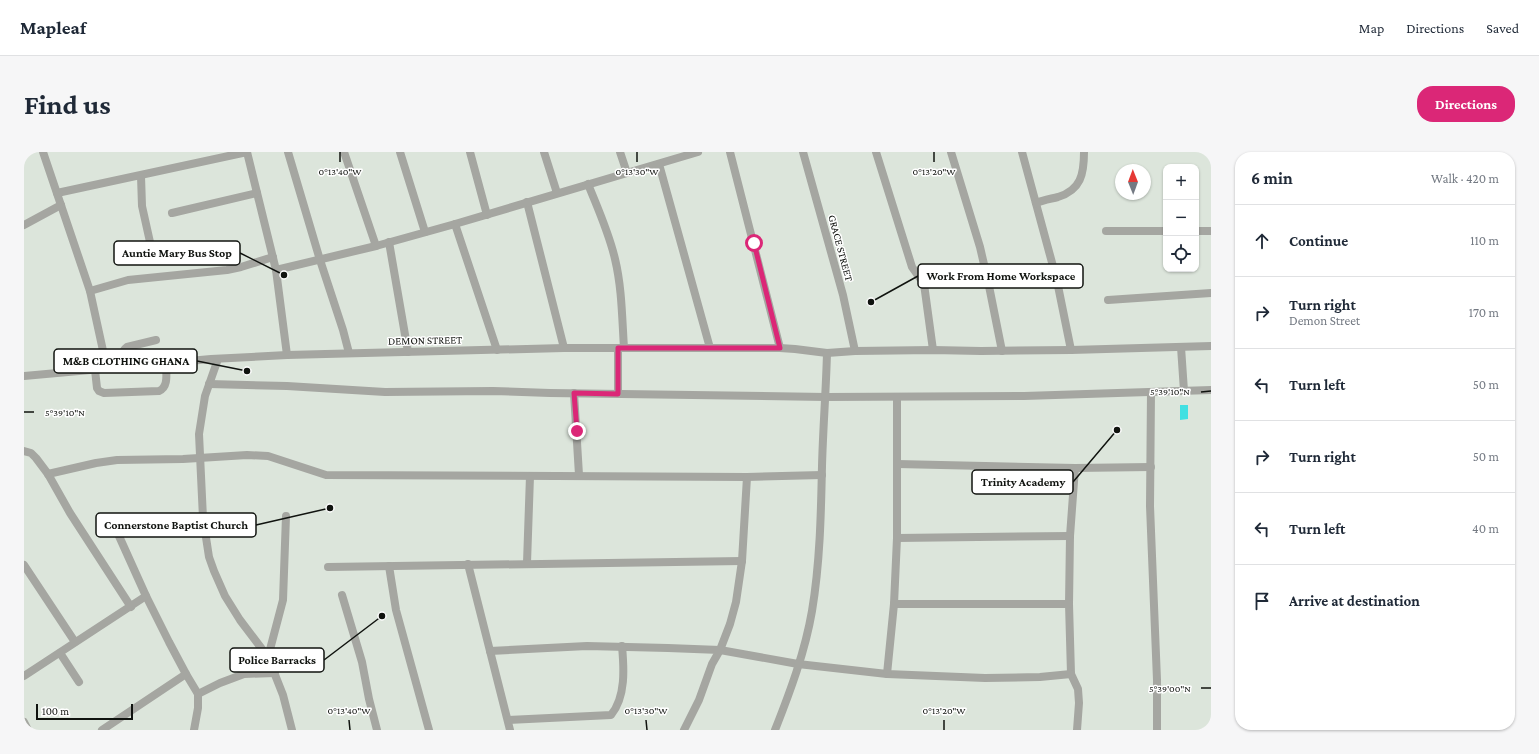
<!DOCTYPE html>
<html lang="en">
<head>
<meta charset="utf-8">
<style>
	:root { --surface:#fff; --page:#f6f6f7; --text:#1f2937; --muted:#747a83; --line:#e0e1e3; --accent:#db2777 }
	body { margin:0; font-family:"Crimson Pro",serif; background:var(--page); color:var(--text) }
	.controls { position:absolute; right:12px; top:12px; display:grid; overflow:hidden; border-radius:8px; box-shadow:0 1px 3px #0004 }
	.controls button { width:36px; height:36px; display:grid; place-items:center; padding:0; border:0; border-bottom:1px solid var(--line); background:var(--surface); color:var(--text); font:20px sans-serif }
	.compass { position:absolute; left:1091px; top:12px; width:36px; height:36px; border-radius:50%; background:var(--surface); box-shadow:0 1px 3px #0004; rotate:359deg }
	.scale { position:absolute; left:12px; bottom:10px; width:97px; box-sizing:border-box; padding-left:4px; border:2px solid #10130f; border-top:0; font-size:11px; line-height:14px; white-space:nowrap; color:#10130f; -webkit-text-stroke:3px #fff; paint-order:stroke }
	.stop { position:absolute; width:12px; height:12px; margin:-9px; border:3px solid #db2777; border-radius:50%; background:#fff }
	.stop.end { background:#db2777; border-color:#fff; box-shadow:0 1px 4px #0008 }
	.list { margin:0; padding:0; list-style:none }
	h2 { display:flex; justify-content:space-between; align-items:center; height:52px; margin:0; padding:0 16px; font-size:17px }
	h2 small { font-size:13px; font-weight:400; color:var(--muted) }
	.list li { display:grid; grid-template-columns:26px 1fr auto; gap:12px; align-items:center; box-sizing:border-box; height:72px; padding:0 16px; border-top:1px solid var(--line) }
	.list b { display:block; font-size:15px; white-space:nowrap }
	.list p { margin:0; font-size:13px; white-space:nowrap; color:var(--muted) }
	.list em { font-size:13px; font-style:normal; color:var(--muted) }
	.icon { flex:none; width:22px; height:22px; fill:none; stroke:currentColor; stroke-width:2; stroke-linecap:round; stroke-linejoin:round }
	.map { position:relative; flex:none; width:1187px; height:578px; overflow:hidden; border-radius:16px }
	header { display:flex; align-items:center; gap:24px; box-sizing:border-box; height:56px; padding:0 20px; background:var(--surface); border-bottom:1px solid var(--line) }
	header strong { font-size:19px }
	nav { display:flex; gap:22px; margin-inline-start:auto; font-size:14px }
	.intro { display:flex; align-items:center; justify-content:space-between; box-sizing:border-box; height:96px; padding:0 24px }
	h1 { margin:0; font-size:28px }
	.button { padding:10px 18px; border-radius:16px; background:var(--accent); color:#fff; font-size:14px; font-weight:700 }
	main { display:flex; gap:24px; padding:0 24px }
	aside { flex:1; background:var(--surface); border-radius:16px; box-shadow:0 1px 3px #0004 }
	.map>svg:first-child { display:block }
	.water { fill:#41e0e2 }
	.lines { fill:none; stroke-linecap:round; stroke-linejoin:round }
	.minor { stroke:#a5a6a1; stroke-width:8 }
	.route { stroke:#db2777; stroke-width:5 }
	.ticks { fill:none; stroke:#10130f; stroke-width:1.5 }
	.labels { text-anchor:middle; stroke-width:3; stroke-linejoin:round; paint-order:stroke }
	.street-label { font-size:11px; fill:#10130f; stroke:#fff }
	.ticks-label { font-size:10px; text-anchor:middle; fill:#10130f; stroke:#fff; stroke-width:3; stroke-linejoin:round; paint-order:stroke }
	.leader { fill:none; stroke:#10130f; stroke-width:1.5 }
	.callout-dot { fill:#10130f; stroke:#fff; stroke-width:1.5 }
	.callout { fill:#fff; stroke:#10130f; stroke-width:1.5 }
	.callout-label { font-size:12px; text-anchor:middle; font-weight:bold; fill:#10130f }
</style>
</head>
<body>
<header>
<strong>Mapleaf</strong>
<nav><a>Map</a><a>Directions</a><a>Saved</a></nav>
</header>
<div class="intro"><h1>Find us</h1><a class="button">Directions</a></div>
<main>
<div class="map">
<svg width="1187" height="578" viewBox="0 0 1187 578">
	<rect width="100%" height="100%" fill="#dce5db"/>
	<path class="water" d="M 1156,253 L 1164,253 L 1164,267 L 1156,268 Z"/>
	<g class="lines">
		<g class="minor">
			<path d="M 19,0 L 66,139 L 83,217"/>
			<path d="M 223,0 L 252,118 L 263,203"/>
			<path d="M 264,0 L 296,108 L 319,178 L 325,201"/>
			<path d="M 320,0 L 352,94"/>
			<path d="M 376,0 L 401,80"/>
			<path d="M 446,0 L 463,63"/>
			<path d="M 520,0 L 533,41"/>
			<path d="M 596,0 L 603,21"/>
			<path d="M 706,0 L 756,196"/>
			<path d="M 779,0 L 819,143 L 831,199"/>
			<path d="M 852,0 L 888,115 L 900,132 L 909,198"/>
			<path d="M 927,0 L 956,95 L 965,134 L 978,199"/>
			<path d="M 998,0 L 1033,129 L 1047,198"/>
			<path d="M 635,12 L 686,196"/>
			<path d="M 117,24 L 118,54 L 126,90"/>
			<path d="M 564,32 C 574,57 585,81 591,107 C 598,136 598,166 600,196"/>
			<path d="M 33,41 L 223,0"/>
			<path d="M 503,50 L 540,196"/>
			<path d="M 1012,51 C 1019,48 1026,47 1034,45 C 1057,38 1060,22 1060,0"/>
			<path d="M 148,61 L 233,41"/>
			<path d="M 431,72 L 473,198"/>
			<path d="M 0,73 L 37,53"/>
			<path d="M 1082,79 L 1142,79"/>
			<path d="M 1172,79 L 1187,79"/>
			<path d="M 365,90 L 384,200"/>
			<path d="M 252,118 L 352,94 L 431,72 L 674,0"/>
			<path d="M 66,139 L 104,128 L 203,118 L 217,115 L 249,105"/>
			<path d="M 1084,148 L 1187,141"/>
			<path d="M 1157,195 L 1160,239"/>
			<path d="M 594,196 L 594,241"/>
			<path d="M 194,207 L 181,244 L 175,282 L 179,366 L 185,405 L 190,419 L 201,444 L 216,468 L 244,505 L 259,543 L 268,578"/>
			<path d="M 99,216 C 98,208 96,200 103,195 L 132,188"/>
			<path d="M 71,218 L 73,236 L 75,239 L 80,241 L 135,239 C 145,235 142,221 142,211"/>
			<path d="M 0,224 L 187,207 L 263,203 L 540,196 L 756,196 L 771,197 L 803,201 L 831,199 L 909,198 L 957,199 L 1047,198 L 1187,194"/>
			<path d="M 185,232 L 263,234 L 361,240 L 469,239 L 526,241 L 802,245 L 1000,244 L 1187,238"/>
			<path d="M 1127,240 L 1126,354 L 1133,528 L 1133,578"/>
			<path d="M 550,241 L 555,323"/>
			<path d="M 0,299 L 7,301 L 12,306 L 24,322 L 46,361 L 107,455"/>
			<path d="M 873,312 L 1051,316 L 1127,315"/>
			<path d="M 1051,316 L 1046,384 L 1045,452 L 1047,522 L 1054,537 L 1055,551 L 1053,578"/>
			<path d="M 24,322 L 72,311 L 93,308 L 159,307 L 223,303 L 244,304 L 302,323 L 723,325 L 798,323"/>
			<path d="M 90,373 L 122,444 L 145,490 L 162,522 L 174,542 L 174,556 L 170,578"/>
			<path d="M 873,386 L 1046,384"/>
			<path d="M 503,411 L 506,324"/>
			<path d="M 444,412 L 486,578"/>
			<path d="M 0,413 L 51,490"/>
			<path d="M 365,414 L 372,458 L 405,578"/>
			<path d="M 304,415 L 718,409"/>
			<path d="M 318,443 L 338,510 L 345,547 L 353,578"/>
			<path d="M 870,452 L 1045,452"/>
			<path d="M 466,499 L 563,494 L 644,496 L 696,498 L 774,512 L 863,522 L 961,526 L 1016,525 L 1047,522"/>
			<path d="M 36,501 L 55,530"/>
			<path d="M 244,505 L 259,448 L 262,364"/>
			<path d="M 863,522 L 870,452 L 873,386 L 873,245"/>
			<path d="M 0,524 L 122,444"/>
			<path d="M 174,542 L 196,531 L 220,522 L 251,521"/>
			<path d="M 484,568 L 587,563 C 602,545 600,516 598,494"/>
			<path d="M 0,570 L 4,578"/>
			<path d="M 78,578 L 162,522"/>
			<path d="M 660,578 L 675,548 L 688,512 L 696,498 L 706,472 L 712,450 L 718,409 L 723,325"/>
			<path d="M 751,578 C 766,540 781,500 788,459 C 796,411 797,362 798,314 C 799,276 802,239 803,201"/>
		</g>
	</g>
	<g class="lines">
		<path class="route" d="M 553,279 L 550,241 L 594,242 L 594,196 L 756,196 L 730,91"/>
	</g>
	<path class="ticks" d="M 316,0 L 316,10M 613,0 L 613,10M 910,0 L 910,10M 1177,240 L 1187,239M 0,260 L 10,260M 1177,536 L 1187,536M 325,568 L 326,578M 622,568 L 623,578M 920,568 L 920,578"/>
	<g class="labels">
		<g class="street-label">
			<text transform="translate(817 96) rotate(75)" y="4">GRACE STREET</text>
			<text transform="translate(401 188) rotate(-1)" y="4">DEMON STREET</text>
		</g>
	</g>
	<g class="ticks-label">
		<text x="316" y="23">0°13'40"W</text>
		<text x="613" y="23">0°13'30"W</text>
		<text x="910" y="23">0°13'20"W</text>
		<text x="1146" y="243">5°39'10"N</text>
		<text x="41" y="264">5°39'10"N</text>
		<text x="1146" y="540">5°39'00"N</text>
		<text x="325" y="562">0°13'40"W</text>
		<text x="622" y="562">0°13'30"W</text>
		<text x="920" y="562">0°13'20"W</text>
	</g>
	<path class="leader" d="M260 123L216 101M847 150L894 124M223 219L173 209M1093 278L1049 330M306 356L232 373M358 464L300 508"/>
	<g class="callout-dot">
		<circle cx="260" cy="123" r="4"/>
		<circle cx="847" cy="150" r="4"/>
		<circle cx="223" cy="219" r="4"/>
		<circle cx="1093" cy="278" r="4"/>
		<circle cx="306" cy="356" r="4"/>
		<circle cx="358" cy="464" r="4"/>
	</g>
	<g class="callout">
		<rect x="90" y="89" width="126" height="24" rx="4"/>
		<rect x="894" y="112" width="165" height="24" rx="4"/>
		<rect x="30" y="197" width="143" height="24" rx="4"/>
		<rect x="948" y="318" width="101" height="24" rx="4"/>
		<rect x="72" y="361" width="160" height="24" rx="4"/>
		<rect x="206" y="496" width="94" height="24" rx="4"/>
	</g>
	<g class="callout-label">
		<text x="153" y="105">Auntie Mary Bus Stop</text>
		<text x="977" y="128">Work From Home Workspace</text>
		<text x="102" y="213">M&amp;B CLOTHING GHANA</text>
		<text x="999" y="334">Trinity Academy</text>
		<text x="152" y="377">Connerstone Baptist Church</text>
		<text x="253" y="512">Police Barracks</text>
	</g>
</svg>
<div class="controls">
<button>+</button>
<button>−</button>
<button><svg class="icon" aria-label="locate" viewBox="0 0 24 24"><circle cx="12" cy="12" r="6"/><path d="M12 2v4M12 18v4M2 12h4M18 12h4"/></svg></button>
</div>
<svg class="compass" viewBox="-18 -18 36 36"><path d="M0-13l5 13h-10z" fill="#e53935"/><path d="M0 13l5-13h-10z" fill="#747a83"/></svg>
<div class="scale">100 m</div>
<div class="stop" style="left:730px;top:91px"></div>
<div class="stop end" style="left:553px;top:279px"></div>
</div>
<aside>
<h2>6 min<small>Walk · 420 m</small></h2>
<ul class="list">
<li><svg class="icon" aria-label="ahead" viewBox="0 0 24 24"><path d="M12 20V5M6 11l6-6 6 6"/></svg><div><b>Continue</b></div><em>110 m</em></li>
<li><svg class="icon" aria-label="right" viewBox="0 0 24 24"><path d="M7 20v-9h11M14 6l5 5-5 5"/></svg><div><b>Turn right</b><p>Demon Street</p></div><em>170 m</em></li>
<li><svg class="icon" aria-label="left" viewBox="0 0 24 24"><path d="M17 20v-9H6M10 6l-5 5 5 5"/></svg><div><b>Turn left</b></div><em>50 m</em></li>
<li><svg class="icon" aria-label="right" viewBox="0 0 24 24"><path d="M7 20v-9h11M14 6l5 5-5 5"/></svg><div><b>Turn right</b></div><em>50 m</em></li>
<li><svg class="icon" aria-label="left" viewBox="0 0 24 24"><path d="M17 20v-9H6M10 6l-5 5 5 5"/></svg><div><b>Turn left</b></div><em>40 m</em></li>
<li><svg class="icon" aria-label="arrive" viewBox="0 0 24 24"><path d="M6 21V4h12l-3 4 3 4H6"/></svg><div><b>Arrive at destination</b></div></li>
</ul>
</aside>
</main>
</body>
</html>
